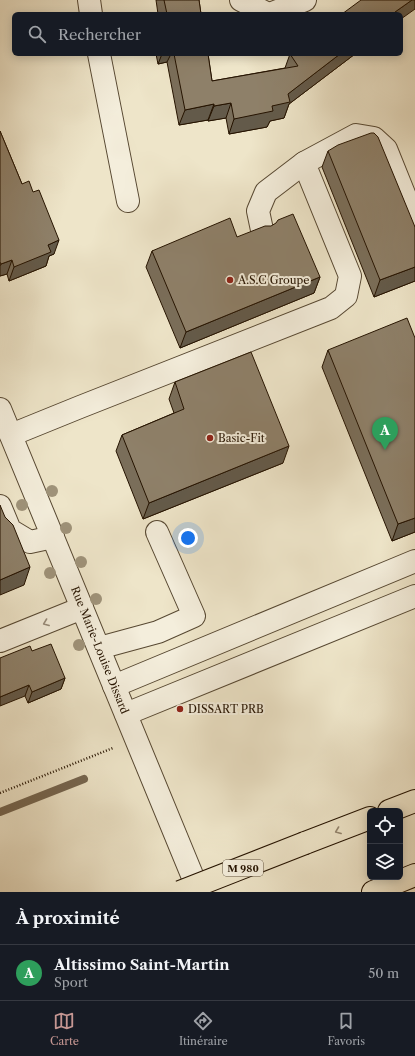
<!DOCTYPE html>
<html lang="fr">
<head>
<meta charset="utf-8">
<style>
	:root { --surface:#171b24; --page:#20242c; --text:#f1f3f6; --muted:#9ea1a6; --line:#363941; --accent:#c59692 }
	body { margin:0; font-family:"Libre Caslon Text",serif; background:var(--page); color:var(--text) }
	.controls { position:absolute; right:12px; bottom:12px; display:grid; overflow:hidden; border-radius:6px; box-shadow:0 2px 10px #0003 }
	.controls button { width:36px; height:36px; display:grid; place-items:center; padding:0; border:0; border-bottom:1px solid var(--line); background:var(--surface); color:var(--text); font:20px sans-serif }
	.you { position:absolute; left:188px; top:538px; width:14px; height:14px; margin:-10px; border:3px solid #fff; border-radius:50%; background:#1a73e8; box-shadow:0 0 0 6px #1a73e833 }
	.badge { display:grid; place-items:center; width:26px; height:26px; border-radius:50%; background:var(--accent); color:#fff; font-size:13px; font-weight:700 }
	.pin { position:absolute; translate:-50% -33px; filter:drop-shadow(0 1px 2px #0008) }
	.pin::after { content:''; position:absolute; top:21px; width:14px; height:12px; background:inherit; clip-path:polygon(0 0,100% 0,50% 100%) }
	.list { margin:0; padding:0; list-style:none }
	h2 { display:flex; justify-content:space-between; align-items:center; height:52px; margin:0; padding:0 16px; font-size:17px }
	h2 small { font-size:13px; font-weight:400; color:var(--muted) }
	.list li { display:grid; grid-template-columns:26px 1fr auto; gap:12px; align-items:center; box-sizing:border-box; height:56px; padding:0 16px; border-top:1px solid var(--line) }
	.list b { display:block; font-size:15px; white-space:nowrap }
	.list p { margin:0; font-size:13px; white-space:nowrap; color:var(--muted) }
	.list em { font-size:13px; font-style:normal; color:var(--muted) }
	.icon { flex:none; width:22px; height:22px; fill:none; stroke:currentColor; stroke-width:2; stroke-linecap:round; stroke-linejoin:round }
	.map { position:relative; flex:none; width:415px; height:892px; overflow:hidden }
	.search { position:absolute; background:var(--surface); box-shadow:0 2px 10px #0003; left:12px; right:12px; top:12px; height:44px; display:flex; align-items:center; gap:10px; box-sizing:border-box; padding:0 14px; border-radius:6px; color:var(--muted); font-size:15px }
	.sheet { height:108px; background:var(--surface) }
	nav { display:flex; justify-content:space-around; align-items:center; box-sizing:border-box; height:56px; border-top:1px solid var(--line); background:var(--surface); font-size:11px; color:var(--muted) }
	nav a { display:grid; justify-items:center; gap:2px }
	nav .on { color:var(--accent) }
	.map>svg:first-child { display:block }
	.lines { fill:none; stroke-linecap:round; stroke-linejoin:round }
	.stream { stroke:#756650; stroke-width:8 }
	.minor-casing { stroke:#574832; stroke-width:24 }
	.highway-casing { stroke:#251300; stroke-width:24 }
	.path { stroke:#251300; stroke-width:2.5; stroke-dasharray:1 2; stroke-linecap:butt }
	.minor { stroke:#f4eedc; stroke-width:22 }
	.highway { stroke:#eee5c9; stroke-width:22 }
	.highway-bridge-casing { stroke:#251300; stroke-width:24; stroke-linecap:butt }
	.highway-bridge { stroke:#eee5c9; stroke-width:22 }
	.tree { fill:#9f937a }
	.wall { fill:#7a6e5a; stroke:#251300 }
	.shaded-wall { fill:#635a4a; stroke:#251300 }
	.building { fill:#8e8069; stroke:#251300 }
	.oneway { stroke:#978b79 }
	.oneway2 { stroke:#94866f }
	.poi-dot { fill:#8f2418; stroke:#f4eedc; stroke-width:1.5 }
	.labels { text-anchor:middle; stroke-width:4; stroke-linejoin:round; paint-order:stroke }
	.shield { fill:#f4eedc; stroke:#635542; stroke-width:1 }
	.shield-label { font-size:10px; font-weight:bold; fill:#251300 }
	.poi-label { font-size:11px; fill:#251300; stroke:#f4eedc; text-anchor:start }
	.street-label { font-size:11px; fill:#251300; stroke:#f4eedc }
</style>
</head>
<body>
<div class="map">
<svg width="415" height="892" viewBox="0 0 415 892">
	<rect width="100%" height="100%" fill="#eee5c9"/>
	<filter id="stains"><feTurbulence type="fractalNoise" baseFrequency=".005" numOctaves="4"/><feColorMatrix values="0 0 0 0 .2 0 0 0 0 .09 0 0 0 0 .02 0 0 0 .5 -.17"/></filter>
	<radialGradient id="worn" r=".72"><stop offset=".6" stop-color="#630" stop-opacity="0"/><stop offset="1" stop-color="#630" stop-opacity=".3"/></radialGradient>
	<g class="lines">
		<path class="stream" d="M 0,812 L 84,779"/>
		<defs>
			<g id="minor">
				<path d="M 89,0 L 91,14"/>
				<path d="M 241,0 L 268,14"/>
				<path d="M 270,14 L 305,0"/>
				<path d="M 99,54 L 128,201"/>
				<path d="M 262,230 L 258,211 L 266,192 L 304,163"/>
				<path d="M 0,409 L 199,892"/>
				<path d="M 11,435 L 80,407 L 331,308 L 346,296 L 350,276 L 304,163 L 356,135 L 374,138 L 386,149 L 415,221"/>
				<path d="M 0,506 L 10,530 L 30,542 L 53,537"/>
				<path d="M 0,641 L 82,608"/>
				<path d="M 99,648 L 158,632 L 194,616 L 157,532"/>
				<path d="M 114,686 L 415,561"/>
				<path d="M 126,714 L 415,596"/>
			</g>
			<g id="highway">
				<path d="M 389,811 L 415,801"/>
				<path d="M 305,843 L 370,818"/>
				<path d="M 373,892 L 415,875"/>
			</g>
		</defs>
		<use href="#minor" class="minor-casing"/>
		<use href="#highway" class="highway-casing"/>
		<path class="path" d="M 0,793 L 113,748"/>
		<use href="#minor" class="minor"/>
		<use href="#highway" class="highway"/>
		<defs>
			<path id="highway-bridge" d="M 180,892 L 305,843"/>
		</defs>
		<use href="#highway-bridge" class="highway-bridge-casing"/>
		<use href="#highway-bridge" class="highway-bridge"/>
	</g>
	<g class="tree">
		<circle cx="52" cy="491" r="6"/>
		<circle cx="22" cy="505" r="6"/>
		<circle cx="66" cy="528" r="6"/>
		<circle cx="81" cy="562" r="6"/>
		<circle cx="50" cy="573" r="6"/>
		<circle cx="96" cy="599" r="6"/>
		<circle cx="79" cy="645" r="6"/>
	</g>
	<g class="wall">
		<path d="M 156,0 L 199,0 L 201,14 L 158,14 Z"/>
		<path d="M 156,54 L 208,54 L 212,81 L 285,68 L 290,54 L 355,54 L 289,104 L 284,118 L 270,121 L 267,127 L 229,134 L 226,118 L 208,121 L 208,120 L 179,125 L 167,62 L 158,64 Z"/>
		<path d="M 0,131 L 22,184 L 54,254 L 49,256 L 46,266 L 9,281 L 7,274 L 0,276 Z"/>
		<path d="M 328,151 L 415,227 L 415,281 L 374,297 L 322,167 Z"/>
		<path d="M 237,237 L 320,277 L 314,293 L 180,348 L 146,267 L 152,251 Z"/>
		<path d="M 328,350 L 415,532 L 392,541 L 322,367 Z"/>
		<path d="M 175,382 L 283,463 L 143,519 L 116,451 L 122,435 L 174,413 L 169,399 Z"/>
		<path d="M 32,651 L 65,678 L 61,689 L 28,703 L 25,696 Z"/>
	</g>
	<g class="shaded-wall">
		<path d="M 412,0 L 415,0 L 415,9 L 401,19 L 401,14 L 395,14 L 395,12 Z"/>
		<path d="M 162,54 L 171,54 L 167,62 L 158,64 Z"/>
		<path d="M 340,54 L 355,54 L 289,104 L 284,118 L 270,121 L 267,127 L 229,134 L 234,119 L 272,106 Z"/>
		<path d="M 231,103 L 226,118 L 208,121 L 214,106 Z"/>
		<path d="M 214,104 L 208,120 L 179,125 L 185,110 Z"/>
		<path d="M 59,240 L 54,254 L 49,256 L 46,266 L 9,281 L 14,267 L 48,245 Z"/>
		<path d="M 12,260 L 7,274 L 0,276 L 0,266 L 1,264 Z"/>
		<path d="M 415,267 L 415,281 L 374,297 L 380,280 Z"/>
		<path d="M 320,277 L 314,293 L 180,348 L 186,332 Z"/>
		<path d="M 289,446 L 283,463 L 143,519 L 149,503 Z"/>
		<path d="M 415,518 L 415,532 L 392,541 L 398,524 Z"/>
		<path d="M 30,567 L 24,585 L 0,595 L 0,580 Z"/>
		<path d="M 65,678 L 61,689 L 28,703 L 32,692 Z"/>
		<path d="M 29,685 L 25,696 L 0,706 L 0,697 Z"/>
	</g>
	<g class="building">
		<path d="M 164,0 L 199,0 L 201,14 L 167,14 Z"/>
		<path d="M 361,0 L 412,0 L 395,12 L 397,14 L 342,14 Z"/>
		<path d="M 174,54 L 208,54 L 212,81 L 298,66 L 290,54 L 340,54 L 288,94 L 290,102 L 272,106 L 273,111 L 234,119 L 231,103 L 214,106 L 214,104 L 185,110 Z"/>
		<path d="M 0,131 L 22,184 L 29,181 L 33,192 L 39,190 L 59,240 L 48,245 L 51,252 L 14,267 L 12,260 L 1,264 L 0,262 Z"/>
		<path d="M 371,133 L 374,133 L 378,137 L 415,227 L 415,267 L 380,280 L 328,151 L 338,145 Z"/>
		<path d="M 293,214 L 320,277 L 186,332 L 152,251 L 230,218 L 237,237 L 265,226 L 271,226 L 276,223 L 278,220 Z"/>
		<path d="M 407,318 L 415,338 L 415,518 L 398,524 L 328,350 Z"/>
		<path d="M 251,352 L 289,446 L 149,503 L 122,435 L 184,409 L 175,382 Z"/>
		<path d="M 0,505 L 5,517 L 13,525 L 30,567 L 0,580 Z"/>
		<path d="M 51,644 L 65,678 L 32,692 L 29,685 L 0,697 L 0,658 L 30,646 L 32,651 Z"/>
	</g>
	<defs><path id="oneway-chevron" d="M-2-3.5L2.5 0L-2 3.5" fill="none" stroke-width="1.6" stroke-linecap="round" stroke-linejoin="round"/></defs>
	<use class="oneway" href="#oneway-chevron" transform="translate(46 623) rotate(159)"/>
	<use class="oneway2" href="#oneway-chevron" transform="translate(338 831) rotate(159)"/>
	<g class="poi-dot">
		<circle cx="230" cy="280" r="4"/>
		<circle cx="210" cy="438" r="4"/>
		<circle cx="180" cy="709" r="4"/>
	</g>
	<g class="labels">
		<rect class="shield" x="223" y="860" width="40" height="16" rx="3"/>
		<g class="shield-label">
			<text x="243" y="872">M 980</text>
		</g>
		<g class="poi-label">
			<text x="238" y="284">A.S.C Groupe</text>
			<text x="218" y="442">Basic-Fit</text>
			<text x="188" y="713">DISSART PRB</text>
		</g>
		<g class="street-label">
			<text transform="translate(100 650) rotate(68)" y="4">Rue Marie-Louise Dissard</text>
		</g>
	</g>
	<rect width="100%" height="100%" filter="url(#stains)"/>
	<rect width="100%" height="100%" fill="url(#worn)"/>
</svg>
<div class="controls">
<button><svg class="icon" aria-label="locate" viewBox="0 0 24 24"><circle cx="12" cy="12" r="6"/><path d="M12 2v4M12 18v4M2 12h4M18 12h4"/></svg></button>
<button><svg class="icon" aria-label="layers" viewBox="0 0 24 24"><path d="M12 4l9 5-9 5-9-5zM3 14l9 5 9-5"/></svg></button>
</div>
<div class="you"></div>
<div class="pin badge" style="left:385px;top:450px;background:#2e9e5b">A</div>
<div class="search"><svg class="icon" aria-label="search" viewBox="0 0 24 24"><circle cx="10" cy="10" r="6"/><path d="M15 15l6 6"/></svg>Rechercher</div>
</div>
<section class="sheet">
<h2>À proximité<small></small></h2>
<ul class="list">
<li><span class="badge" style="background:#2e9e5b">A</span><div><b>Altissimo Saint-Martin</b><p>Sport</p></div><em>50 m</em></li>
</ul>
</section>
<nav>
<a class="on"><svg class="icon" aria-label="map" viewBox="0 0 24 24"><path d="M3 6l6-2 6 2 6-2v14l-6 2-6-2-6 2zM9 4v14M15 6v14"/></svg>Carte</a>
<a><svg class="icon" aria-label="directions" viewBox="0 0 24 24"><path d="M12 3l9 9-9 9-9-9zM9 14v-3h6M13 9l2 2-2 2"/></svg>Itinéraire</a>
<a><svg class="icon" aria-label="saved" viewBox="0 0 24 24"><path d="M7 4h10v16l-5-4-5 4z"/></svg>Favoris</a>
</nav>
</body>
</html>
